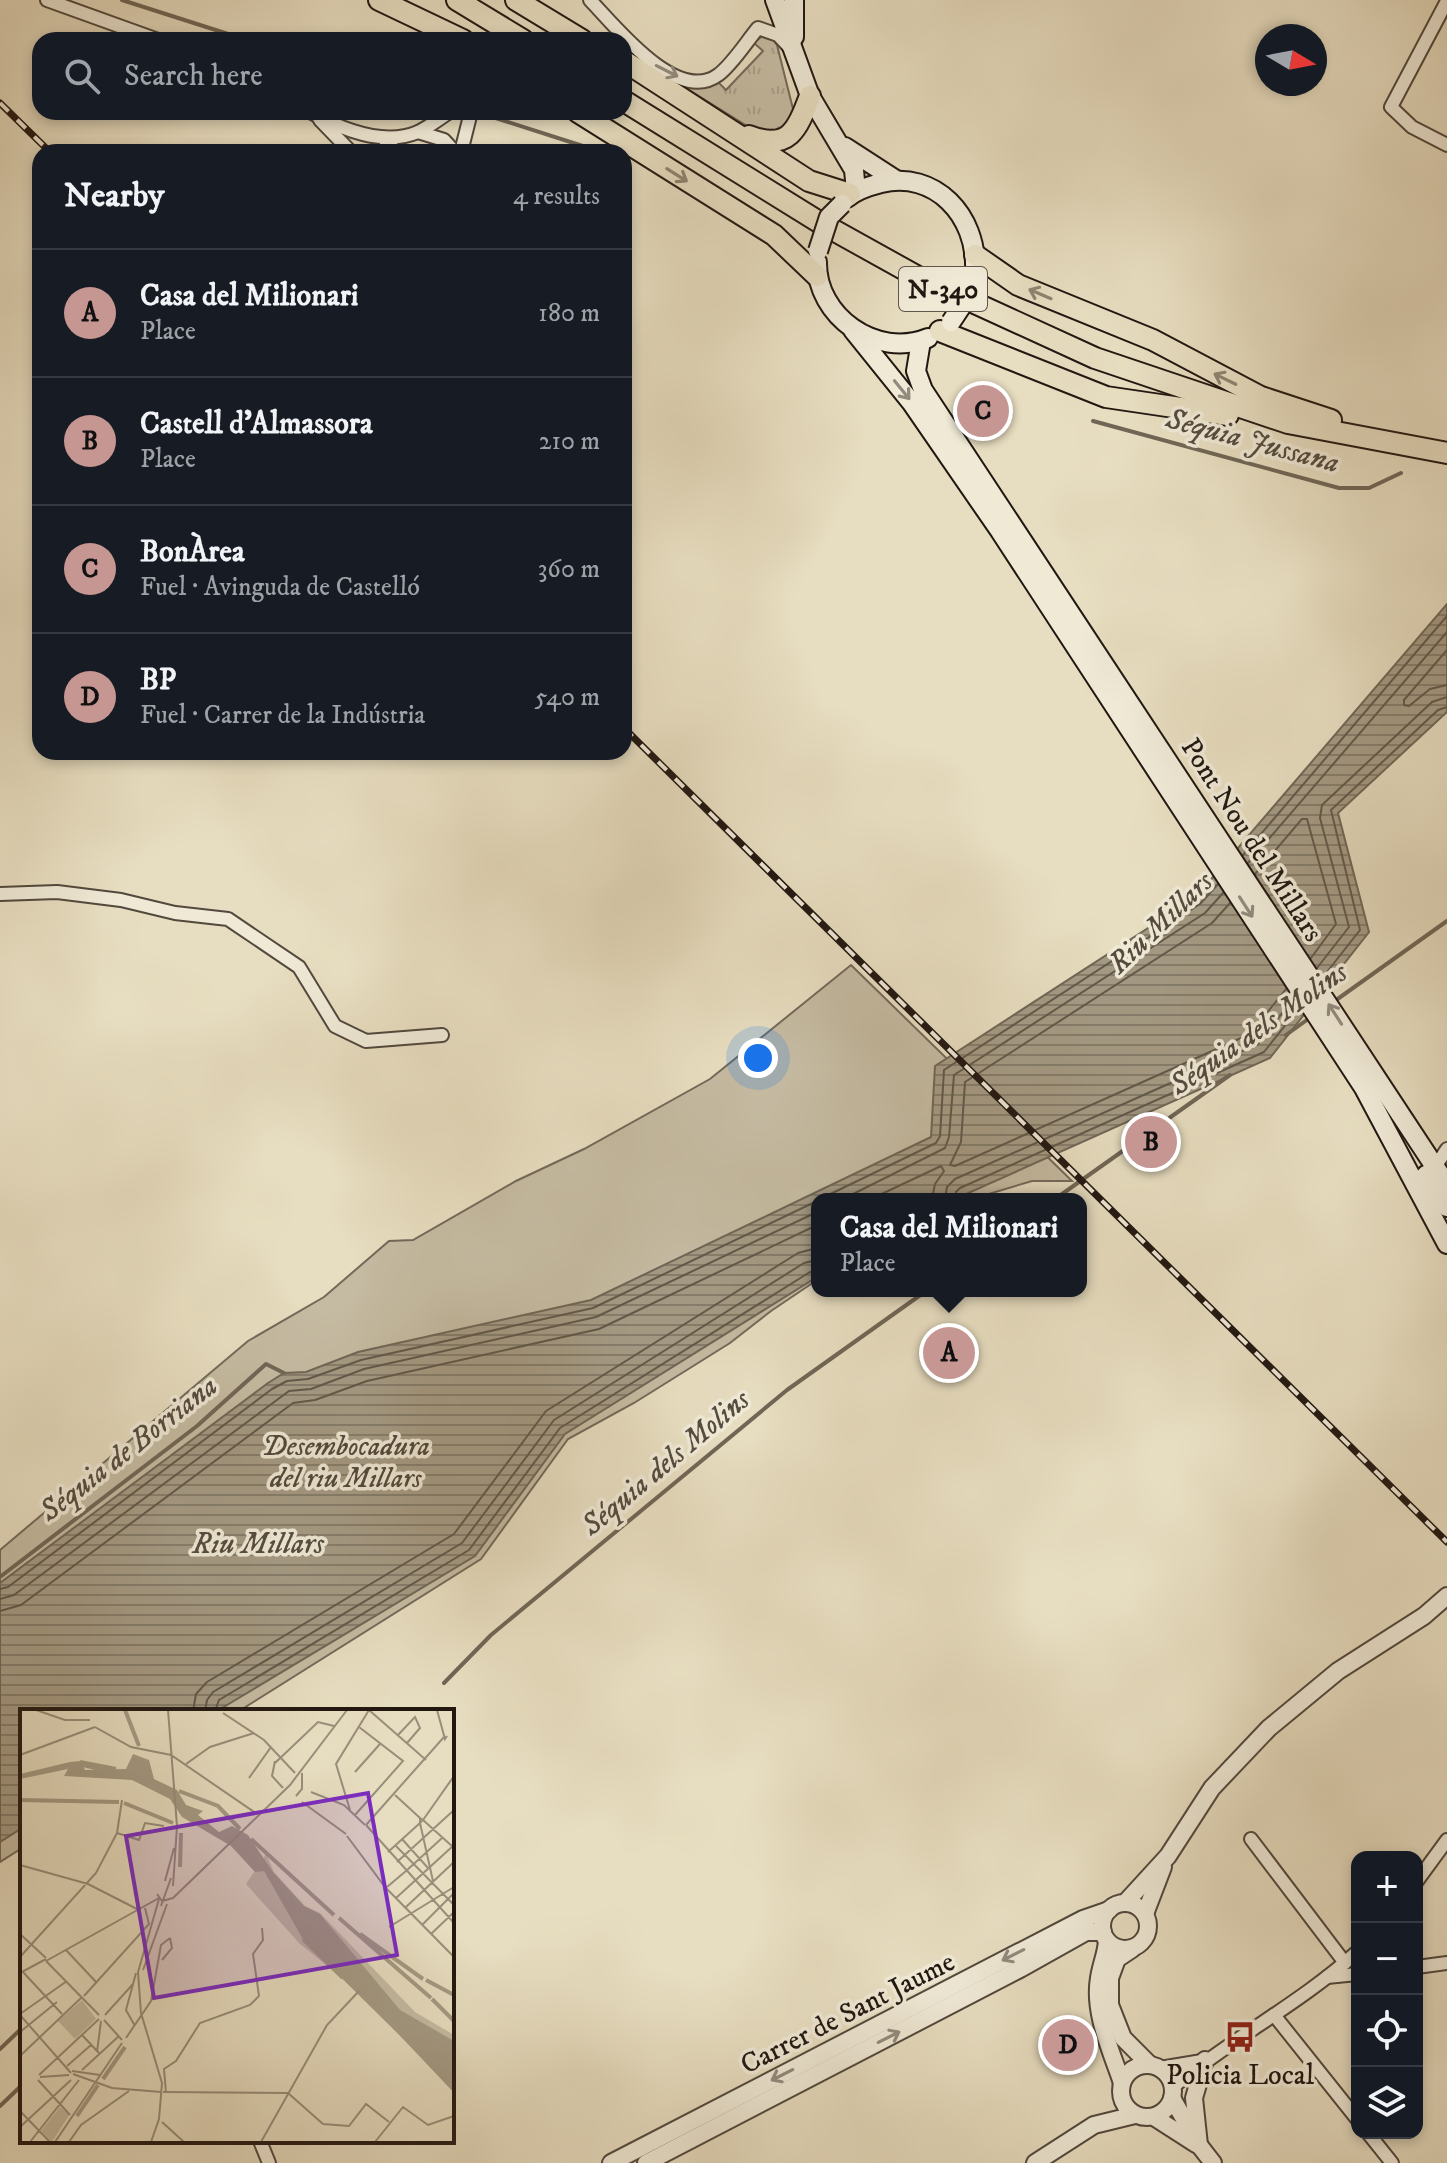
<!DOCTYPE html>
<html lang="en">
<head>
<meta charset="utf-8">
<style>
	:root { --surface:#171b24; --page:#20242c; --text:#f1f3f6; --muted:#9ea1a6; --line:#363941; --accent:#c59692 }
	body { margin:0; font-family:"IM FELL DW Pica",serif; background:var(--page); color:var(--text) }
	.controls { position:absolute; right:24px; bottom:24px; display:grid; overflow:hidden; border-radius:16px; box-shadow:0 4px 12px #0003 }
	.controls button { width:72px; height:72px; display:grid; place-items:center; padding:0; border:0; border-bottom:2px solid var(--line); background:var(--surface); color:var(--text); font:40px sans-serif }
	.compass { position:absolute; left:1255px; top:24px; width:72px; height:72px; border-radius:50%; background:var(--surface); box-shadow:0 4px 12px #0003; rotate:100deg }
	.you { position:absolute; left:758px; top:1058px; width:28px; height:28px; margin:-20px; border:6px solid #fff; border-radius:50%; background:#1a73e8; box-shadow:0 0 0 12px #1a73e833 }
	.badge { display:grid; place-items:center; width:52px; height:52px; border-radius:50%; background:var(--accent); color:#111; font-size:26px; font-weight:700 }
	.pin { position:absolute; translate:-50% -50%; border:4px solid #fff; box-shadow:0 2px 8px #0006 }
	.popup { position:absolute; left:811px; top:1193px; width:276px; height:104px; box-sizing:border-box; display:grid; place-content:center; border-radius:16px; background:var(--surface); filter:drop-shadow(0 2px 6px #0005); font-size:26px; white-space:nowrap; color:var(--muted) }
	.popup b { font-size:30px; color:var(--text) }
	.popup::after { content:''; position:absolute; left:50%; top:100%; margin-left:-16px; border:16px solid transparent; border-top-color:var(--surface) }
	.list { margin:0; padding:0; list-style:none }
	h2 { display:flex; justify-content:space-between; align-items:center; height:104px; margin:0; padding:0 32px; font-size:34px }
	h2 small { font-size:26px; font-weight:400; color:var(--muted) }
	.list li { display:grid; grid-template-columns:52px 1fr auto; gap:24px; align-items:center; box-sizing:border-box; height:128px; padding:0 32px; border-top:2px solid var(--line) }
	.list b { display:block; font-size:30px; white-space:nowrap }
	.list p { margin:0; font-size:26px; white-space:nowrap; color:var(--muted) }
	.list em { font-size:26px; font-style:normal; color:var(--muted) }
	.icon { flex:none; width:44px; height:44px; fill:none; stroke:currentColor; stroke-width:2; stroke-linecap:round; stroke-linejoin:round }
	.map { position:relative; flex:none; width:1447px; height:2163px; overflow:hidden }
	.search { position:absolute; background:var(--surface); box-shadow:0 4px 12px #0003; left:32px; top:32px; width:600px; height:88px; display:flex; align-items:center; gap:20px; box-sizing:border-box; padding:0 28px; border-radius:24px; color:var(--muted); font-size:30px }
	.panel { position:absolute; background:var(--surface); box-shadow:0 4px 12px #0003; left:32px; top:144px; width:600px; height:616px; border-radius:24px }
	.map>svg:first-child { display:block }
	.grass { fill:url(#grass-tufts); stroke:#73695a; stroke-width:2 }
	.park { fill:#c5bba2; stroke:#73695a; stroke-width:2 }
	.water { fill:url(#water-rules); stroke:#706656; stroke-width:2 }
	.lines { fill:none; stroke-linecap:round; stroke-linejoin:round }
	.shore { stroke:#62584a; stroke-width:2 }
	.stream { stroke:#706656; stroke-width:4 }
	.minor-casing { stroke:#52483d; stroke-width:16 }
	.tertiary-casing { stroke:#52483d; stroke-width:20 }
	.secondary-casing { stroke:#211711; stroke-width:22 }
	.trunk-casing { stroke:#211711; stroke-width:24 }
	.minor { stroke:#efe9d6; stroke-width:12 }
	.tertiary { stroke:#efe9d6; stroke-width:16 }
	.secondary { stroke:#efe9d6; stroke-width:18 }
	.trunk { stroke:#e7ddc0; stroke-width:20 }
	.rail-casing { stroke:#211711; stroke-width:7 }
	.rail { stroke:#efe9d6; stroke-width:4; stroke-dasharray:12; stroke-linecap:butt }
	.secondary-bridge-casing { stroke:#211711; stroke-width:22; stroke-linecap:butt }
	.secondary-bridge { stroke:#efe9d6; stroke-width:18 }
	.oneway { stroke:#928a7d }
	.oneway2 { stroke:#8e8471 }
	.labels { text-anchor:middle; stroke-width:7; stroke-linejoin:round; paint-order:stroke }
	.shield { fill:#efe9d6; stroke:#5f564c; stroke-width:2 }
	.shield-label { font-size:26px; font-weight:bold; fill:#211711 }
	.street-label { font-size:28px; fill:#211711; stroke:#efe9d6 }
	.park-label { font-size:28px; font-style:italic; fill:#52483c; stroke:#efe9d6 }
	.poi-label { font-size:28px; fill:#211711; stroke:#efe9d6 }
	.water-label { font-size:30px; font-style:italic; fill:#554b3f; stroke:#efe9d6 }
	.inset-river { fill:none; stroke:#a49a84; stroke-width:4 }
	.inset-road { fill:none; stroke:#988e7a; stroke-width:2 }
	.view { fill:#7b2cbf; fill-opacity:0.15; stroke:#7b2cbf; stroke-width:4 }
	.inset-edge { fill:none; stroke:#211711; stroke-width:4 }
</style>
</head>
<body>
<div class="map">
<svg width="1447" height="2163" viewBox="0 0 1447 2163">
	<defs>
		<pattern id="grass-tufts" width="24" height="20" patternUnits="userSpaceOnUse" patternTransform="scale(2)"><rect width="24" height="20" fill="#c5bba2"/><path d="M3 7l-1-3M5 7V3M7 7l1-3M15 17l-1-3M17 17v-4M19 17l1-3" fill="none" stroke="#a9a08a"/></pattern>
		<pattern id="water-rules" width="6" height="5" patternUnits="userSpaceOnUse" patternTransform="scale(2)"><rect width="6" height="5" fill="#a49a84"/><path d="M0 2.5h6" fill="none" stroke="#857d6b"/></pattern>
	</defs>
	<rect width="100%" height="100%" fill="#e7ddc0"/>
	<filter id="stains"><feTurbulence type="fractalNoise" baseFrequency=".0025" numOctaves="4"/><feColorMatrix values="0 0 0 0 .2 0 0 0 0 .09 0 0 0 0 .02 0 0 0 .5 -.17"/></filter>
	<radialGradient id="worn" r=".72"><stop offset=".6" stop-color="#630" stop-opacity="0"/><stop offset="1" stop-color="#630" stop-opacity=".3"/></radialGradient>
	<path class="grass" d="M 761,37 L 771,37 L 777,45 L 793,109 L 794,119 L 778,132 L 752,129 L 681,85 L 702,86 L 718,82 L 726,90 L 763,51 L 754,43 Z"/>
	<path class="park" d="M 851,965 L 1072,1181 L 1032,1181 L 972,1199 L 817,1199 L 817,1280 L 771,1311 L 730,1343 L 634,1403 L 568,1439 L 481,1559 L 239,1711 L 22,1711 L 22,1848 L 0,1862 L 0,1550 L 248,1341 L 324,1297 L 389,1241 L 413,1240 L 516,1181 L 584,1149 L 710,1079 Z"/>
	<path class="water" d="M 1447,604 L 1447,712 L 1338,813 L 1369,932 L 1270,1058 L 955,1199 L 817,1199 L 817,1277 L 565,1434 L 475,1556 L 217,1711 L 22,1711 L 22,1828 L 0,1842 L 0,1583 L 268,1383 L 284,1373 L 306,1372 L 358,1352 L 591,1300 L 931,1137 L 935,1066 L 1196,897 Z"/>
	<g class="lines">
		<g class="shore">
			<path d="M 1447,650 L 1404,700 L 1404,705 L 1409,706 L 1430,689 L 1447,685"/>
			<path d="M 1243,855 L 1447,616"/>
			<path d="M 1248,863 L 1447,632"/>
			<path d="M 1255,874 L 1302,819 L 1307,819 L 1336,924 L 1311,958"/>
			<path d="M 1230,903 L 1212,923 L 965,1082 L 961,1142 L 950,1165 L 955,1166 L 1250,1034 L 1286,989"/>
			<path d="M 1317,968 L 1349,927 L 1320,818 L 1322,805 L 1432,702 L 1447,697"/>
			<path d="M 1323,977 L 1360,930 L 1331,810 L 1438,710 L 1447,707"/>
			<path d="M 820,1199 L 936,1143 L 940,1136 L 944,1070 L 1200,904 L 1218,884"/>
			<path d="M 843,1199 L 945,1148 L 949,1137 L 954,1075 L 1205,913 L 1223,893"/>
			<path d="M 871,1199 L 941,1166 L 944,1171 L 935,1184 L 932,1199"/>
			<path d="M 945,1199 L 947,1187 L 955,1179 L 1258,1044 L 1293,999"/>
			<path d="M 955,1199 L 956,1192 L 960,1188 L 1264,1052 L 1299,1008"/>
			<path d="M 0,1589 L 8,1587 L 272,1389 L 287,1381 L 308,1379 L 361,1360 L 593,1308 L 817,1201"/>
			<path d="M 0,1599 L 14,1595 L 289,1391 L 311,1389 L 364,1369 L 596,1317 L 817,1212"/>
			<path d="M 0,1611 L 21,1605 L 293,1403 L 315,1400 L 367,1381 L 599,1329 L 817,1225"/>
			<path d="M 193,1711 L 196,1694 L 207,1682 L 454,1534 L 546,1411 L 798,1253 L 817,1248"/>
			<path d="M 205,1711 L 207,1700 L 213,1692 L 462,1543 L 554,1420 L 804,1263 L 817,1260"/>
			<path d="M 215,1711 L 219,1700 L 469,1550 L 560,1428 L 810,1272 L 817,1271"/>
		</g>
		<g class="stream">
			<path d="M 122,0 L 247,40"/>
			<path d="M 483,114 L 586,147"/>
			<path d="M 1093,421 L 1339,488 L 1369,488 L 1401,473"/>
			<path d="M 1332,1003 L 1447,921"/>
			<path d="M 1286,1035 L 1311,1017"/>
			<path d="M 1055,1199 L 1230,1075"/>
			<path d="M 0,1577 L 197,1426 L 266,1364 L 284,1373"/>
			<path d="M 444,1683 L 491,1635 L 787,1390 L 926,1291"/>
			<path d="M 0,2049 L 22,2028"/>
			<path d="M 0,2106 L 22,2085"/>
		</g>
		<defs>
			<g id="minor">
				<path d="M 47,0 L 158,40"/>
				<path d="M 590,0 C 615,26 677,105 718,75 C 732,65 747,41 758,28 L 778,35 L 790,48"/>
				<path d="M 1447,1 L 1391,107 L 1412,127 L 1447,145"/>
				<path d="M 310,112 C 341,129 383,147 418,132 C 429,127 440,118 450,112"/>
				<path d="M 320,120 L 351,152"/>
				<path d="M 418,132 L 444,140 L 455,152"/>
				<path d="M 380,152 L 394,138"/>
				<path d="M 461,152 L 471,112"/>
				<path d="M 0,894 L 57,892 L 121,900 L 175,913 L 228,919 L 299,967 L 335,1026 L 366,1041 L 442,1035"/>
				<path d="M 1435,1167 L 1447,1149"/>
				<path d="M 1251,1839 L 1345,1963"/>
				<path d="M 1417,1881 L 1447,1840"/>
				<path d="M 1417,1967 L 1447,1963"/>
				<path d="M 1327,1977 L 1357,1974"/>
				<path d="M 1274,2015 L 1357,2119"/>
				<path d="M 1160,2068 L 1202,2061"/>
				<path d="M 1173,2087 C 1232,2038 1301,2003 1357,1952"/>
				<path d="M 1368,2133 L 1392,2163"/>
				<path d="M 260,2141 L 269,2163"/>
			</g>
			<g id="tertiary">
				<circle cx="1125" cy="1926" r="23"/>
				<path d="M 1125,1903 L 1168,1856 L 1212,1788 L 1269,1728 L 1338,1671 L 1424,1616 L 1447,1596"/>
				<path d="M 1145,1914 L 1163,1867"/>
				<path d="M 1107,1941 C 1106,1954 1101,1965 1099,1978 C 1093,2013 1111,2050 1122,2083"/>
				<path d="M 1132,1949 L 1117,1959 L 1110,1978 L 1110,2005 L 1123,2038 L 1150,2065"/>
				<circle cx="1147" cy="2091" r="26"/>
				<path d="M 1172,2098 L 1199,2145 L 1213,2163"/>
				<path d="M 1154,2117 L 1196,2144"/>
				<path d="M 1199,2145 L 1194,2098 L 1205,2060"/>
				<path d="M 611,2163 L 1083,1919 L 1109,1910"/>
				<path d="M 646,2163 L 1020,1969 L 1086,1932 L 1103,1932"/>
				<path d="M 1035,2163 L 1094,2125 L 1135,2115"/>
			</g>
			<g id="secondary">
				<path d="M 775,0 L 810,96 L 854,170 L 856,191"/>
				<path d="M 794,0 L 794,37"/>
				<path d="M 845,147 L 896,180"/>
				<path d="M 847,198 C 856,190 869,186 881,183 C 935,170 977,216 975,269"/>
				<path d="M 817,262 C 816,316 876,359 928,338"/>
				<path d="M 853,330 L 911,402 L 1000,531 L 1364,1088 L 1447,1244"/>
				<path d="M 921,341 L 916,371 L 923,390 L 1447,1185"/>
				<path d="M 1426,1175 L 1447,1207"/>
			</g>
			<g id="trunk">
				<path d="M 379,0 L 463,40"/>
				<path d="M 457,0 L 523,40"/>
				<path d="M 516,0 L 582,40"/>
				<path d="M 624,61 L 809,181 L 850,194"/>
				<path d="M 624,101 L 819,222 L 918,277 L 1095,358 L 1288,423 L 1447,453"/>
				<path d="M 578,112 L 774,235 L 817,276"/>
				<path d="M 749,136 C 789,151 797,130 810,96"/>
				<path d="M 975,255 L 1018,285 L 1153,340 L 1261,397 L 1331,420"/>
				<path d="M 940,331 L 1106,397 L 1228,415"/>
			</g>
		</defs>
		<use href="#minor" class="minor-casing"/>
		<use href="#tertiary" class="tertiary-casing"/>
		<use href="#secondary" class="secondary-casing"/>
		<use href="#trunk" class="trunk-casing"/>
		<use href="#minor" class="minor"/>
		<use href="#tertiary" class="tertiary"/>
		<use href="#secondary" class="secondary"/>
		<use href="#trunk" class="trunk"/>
		<defs>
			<g id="rail">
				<path d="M 0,103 L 50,152"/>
				<path d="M 624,728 L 1447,1542"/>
			</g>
		</defs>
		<use href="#rail" class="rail-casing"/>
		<use href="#rail" class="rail"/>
		<defs>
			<g id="secondary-bridge">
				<path d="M 818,251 L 829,217 L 842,204"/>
				<path d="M 951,322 L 965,301 L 974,275"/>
			</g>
		</defs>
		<use href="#secondary-bridge" class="secondary-bridge-casing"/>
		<use href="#secondary-bridge" class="secondary-bridge"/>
	</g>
	<defs><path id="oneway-shaft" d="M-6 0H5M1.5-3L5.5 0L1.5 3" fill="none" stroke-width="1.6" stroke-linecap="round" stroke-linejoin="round" transform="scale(2)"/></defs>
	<g class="oneway">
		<use href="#oneway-shaft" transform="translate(667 71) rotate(27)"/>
		<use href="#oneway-shaft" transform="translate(902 390) rotate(51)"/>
		<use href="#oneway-shaft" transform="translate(1246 907) rotate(57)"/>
		<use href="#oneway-shaft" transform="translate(1335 1014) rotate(-123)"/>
		<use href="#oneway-shaft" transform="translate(1013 1955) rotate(153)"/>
		<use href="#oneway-shaft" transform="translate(889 2037) rotate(-27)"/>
		<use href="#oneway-shaft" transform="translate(782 2075) rotate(153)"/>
	</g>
	<g class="oneway2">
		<use href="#oneway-shaft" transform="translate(677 175) rotate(32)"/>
		<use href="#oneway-shaft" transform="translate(1040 294) rotate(-157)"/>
		<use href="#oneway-shaft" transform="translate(1225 379) rotate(-154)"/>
	</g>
	<defs>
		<symbol id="bus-bare" viewBox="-9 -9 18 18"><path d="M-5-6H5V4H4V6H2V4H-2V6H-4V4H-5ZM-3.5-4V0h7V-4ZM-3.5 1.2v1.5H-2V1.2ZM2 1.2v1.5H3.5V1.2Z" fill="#8f2418" stroke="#efe9d6" stroke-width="2.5" paint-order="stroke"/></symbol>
	</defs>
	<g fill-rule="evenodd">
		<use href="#bus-bare" x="1218" y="2015" width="44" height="44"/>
	</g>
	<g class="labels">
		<rect class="shield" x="899" y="267" width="88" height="44" rx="6"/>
		<g class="shield-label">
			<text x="943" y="298">N-340</text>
		</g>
		<g class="street-label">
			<text transform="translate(1253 839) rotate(57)" y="10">Pont Nou del Millars</text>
			<text transform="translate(847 2012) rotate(-27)" y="10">Carrer de Sant Jaume</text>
		</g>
		<g class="park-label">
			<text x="346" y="1455">Desembocadura<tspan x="346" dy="32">del riu Millars</tspan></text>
		</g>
		<g class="poi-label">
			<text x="1240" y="2084">Policia Local</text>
		</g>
		<g class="water-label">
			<text transform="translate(1253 440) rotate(15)" y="10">Séquia Jussana</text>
			<text transform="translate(1160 922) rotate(-44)" y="10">Riu Millars</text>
			<text transform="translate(1258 1028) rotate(-35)" y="10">Séquia dels Molins</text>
			<text transform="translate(128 1448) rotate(-38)" y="10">Séquia de Borriana</text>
			<text transform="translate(665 1462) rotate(-40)" y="10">Séquia dels Molins</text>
			<text x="258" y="1553">Riu Millars</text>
		</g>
	</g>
	<g transform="translate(20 1709)">
		<rect width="434" height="434" fill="#e7ddc0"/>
		<path d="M 246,145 L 254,163 L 285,197 L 300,204 L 395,303 L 434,326 L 434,383 L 344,286 L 280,235 L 226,175 ZM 62,291 L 76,310 L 55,330 L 38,312 ZM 40,398 L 49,406 L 32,433 L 21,422 Z" fill="#c5bba2"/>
		<path d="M 113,45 L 129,51 L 134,70 L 157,81 L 166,96 L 183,102 L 178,106 L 199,123 L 212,117 L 228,126 L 253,163 L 284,197 L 300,205 L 380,301 L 434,332 L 434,380 L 284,232 L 244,162 L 235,163 L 211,137 L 162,108 L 150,90 L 112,71 L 44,67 L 48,60 L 0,70 L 0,65 L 50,53 L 61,52 L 65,61 L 106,60 Z" fill="#a49a84"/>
		<path class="inset-river" d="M 105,1 L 119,37M 60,53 L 96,60M 57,59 L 63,56 L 93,63M 159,82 L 198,97 L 220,120M 0,91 L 99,93M 104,94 L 153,114M 231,130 L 314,206M 160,158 L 161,124M 319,209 L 411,289M 340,225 L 403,270M 283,230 L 323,269M 406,271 L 434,286M 412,290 L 434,312M 367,310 L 434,381M 83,370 L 105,338M 57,407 L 78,376"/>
		<path class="inset-road" d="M 16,1 L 45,11 L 70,11M 148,1 L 157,117 L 153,177M 349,1 L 406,51M 417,1 L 425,30 L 427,27M 203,4 L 244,31 L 275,64M 75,18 L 111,38 L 151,46 L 237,105M 378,26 L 395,8 L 400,19 L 387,34M 0,46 L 75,18M 255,52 L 252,67 L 263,79M 255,54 L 298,13 L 314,17M 166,55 L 190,38 L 234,24M 335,63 L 360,35M 229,69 L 251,38M 291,83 L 324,96 L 345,116M 375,86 L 400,109 L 400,114 L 403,111 L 400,109M 276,87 L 282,80 L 282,64M 282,93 L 326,125M 330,101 L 316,55 L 349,1M 335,106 L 383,52 L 339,18M 403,111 L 434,67M 403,111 L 433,138M 400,114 L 413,172M 346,116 L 434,214M 346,116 L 424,28M 97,124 L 119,131 L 125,114 L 144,117M 327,127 L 365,178 L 434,248M 382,130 L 408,159M 375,136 L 434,196M 368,143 L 400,114M 377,153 L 434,101M 0,156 L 68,175 L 117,200M 386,162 L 422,129M 145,172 L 154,139M 367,178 L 386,162M 137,185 L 142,192 L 153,189 L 270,76 L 327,1M 376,189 L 434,136M 141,197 L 151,169M 386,198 L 434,153M 402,216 L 434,184M 369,218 L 434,178M 0,225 L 26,249M 411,225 L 434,203M 46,241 L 77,274M 0,248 L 76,164 L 97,124 L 102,91M 142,251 L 152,239 L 150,229M 26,252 L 139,189M 26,252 L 79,306M 123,261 L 147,195M 3,263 L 42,305M 0,264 L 26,250M 64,287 L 129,215 L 125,199M 0,305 L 47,272M 0,306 L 51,364M 85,306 L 113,275M 84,311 L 102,331M 115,317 L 106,301 L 116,264M 0,323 L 37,293M 62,326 L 79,344M 106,329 L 131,292 L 141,236 L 150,229M 77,343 L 81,312M 0,347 L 61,289M 47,357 L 71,336M 62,361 L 99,327M 52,362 L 80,366M 53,365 L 92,379 L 141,383M 19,366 L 79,310M 20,368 L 49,366M 18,371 L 50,406M 143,383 L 268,384 L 303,415 L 329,417 L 346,395 L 369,413M 146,384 L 144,360 L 156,352 L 180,314 L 230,296 L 239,287 L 233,245 L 243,231 L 242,219M 0,402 L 30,433M 142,413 L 164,433M 0,418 L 51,371M 10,433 L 59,371M 35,433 L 102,334M 49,433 L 61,416 L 109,382M 131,433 L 139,410 L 142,374 L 121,304 L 118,263 L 139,190M 241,433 L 307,316 L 339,282M 355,433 L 383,398 L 408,416 L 434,407"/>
		<path class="view" d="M 348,84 L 377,246 L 134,289 L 106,127 Z"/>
		<rect width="434" height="434" class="inset-edge"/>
	</g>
	<rect width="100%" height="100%" filter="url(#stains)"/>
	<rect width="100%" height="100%" fill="url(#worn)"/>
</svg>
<div class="controls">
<button>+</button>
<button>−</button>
<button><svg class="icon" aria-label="locate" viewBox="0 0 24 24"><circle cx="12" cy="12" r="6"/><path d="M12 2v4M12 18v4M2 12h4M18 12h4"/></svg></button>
<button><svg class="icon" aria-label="layers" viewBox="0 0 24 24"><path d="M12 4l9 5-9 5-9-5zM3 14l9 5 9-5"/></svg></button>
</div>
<svg class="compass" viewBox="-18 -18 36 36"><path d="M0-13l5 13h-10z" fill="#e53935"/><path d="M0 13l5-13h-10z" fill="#9ea1a6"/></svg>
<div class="you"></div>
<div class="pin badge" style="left:949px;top:1353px">A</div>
<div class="popup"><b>Casa del Milionari</b>Place</div>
<div class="pin badge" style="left:1151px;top:1142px">B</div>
<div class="pin badge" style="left:983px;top:411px">C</div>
<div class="pin badge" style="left:1068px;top:2045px">D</div>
<div class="search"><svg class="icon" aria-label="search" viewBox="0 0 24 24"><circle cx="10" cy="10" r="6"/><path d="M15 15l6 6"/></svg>Search here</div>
<section class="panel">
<h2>Nearby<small>4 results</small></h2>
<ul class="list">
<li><span class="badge">A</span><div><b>Casa del Milionari</b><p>Place</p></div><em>180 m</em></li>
<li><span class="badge">B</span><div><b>Castell d'Almassora</b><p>Place</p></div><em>210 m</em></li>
<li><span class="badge">C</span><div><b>BonÀrea</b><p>Fuel · Avinguda de Castelló</p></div><em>360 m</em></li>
<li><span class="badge">D</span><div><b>BP</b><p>Fuel · Carrer de la Indústria</p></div><em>540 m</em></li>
</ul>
</section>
</div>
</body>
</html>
